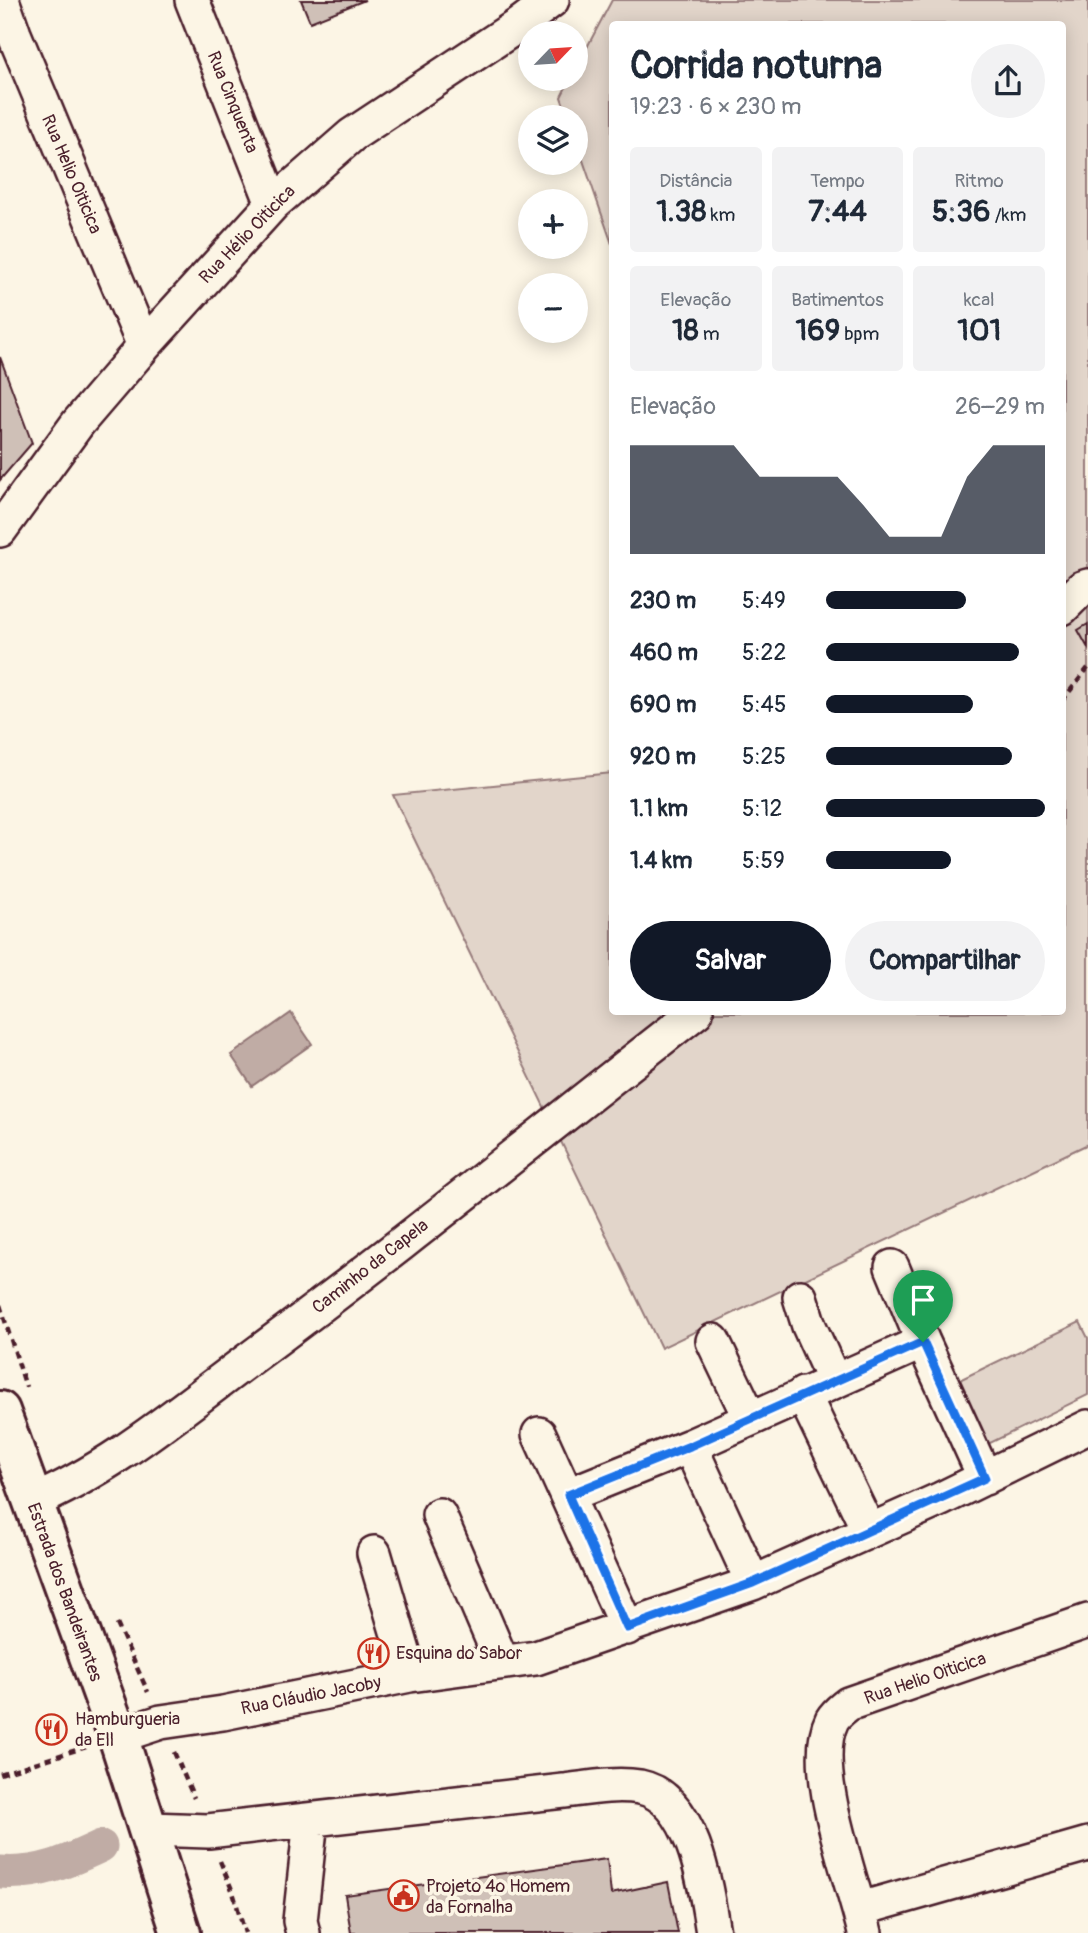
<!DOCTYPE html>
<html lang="pt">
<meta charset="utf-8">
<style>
:root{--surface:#fff;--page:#f2f2f3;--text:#1f2937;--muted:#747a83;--accent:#111827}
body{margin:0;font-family:Pangolin,sans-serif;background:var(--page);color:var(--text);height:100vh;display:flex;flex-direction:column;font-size:26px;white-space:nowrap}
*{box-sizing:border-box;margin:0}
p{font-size:23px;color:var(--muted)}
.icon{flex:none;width:38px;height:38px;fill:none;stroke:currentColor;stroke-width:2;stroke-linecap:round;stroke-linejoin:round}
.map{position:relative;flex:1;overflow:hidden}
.details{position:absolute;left:609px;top:21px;width:457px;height:994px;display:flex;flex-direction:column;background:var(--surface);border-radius:7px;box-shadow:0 4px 18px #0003}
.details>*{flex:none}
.needle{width:46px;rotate:65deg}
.fabs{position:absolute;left:518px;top:21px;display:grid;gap:14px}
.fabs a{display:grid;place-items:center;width:70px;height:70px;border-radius:50%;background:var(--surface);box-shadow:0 4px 18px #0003;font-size:35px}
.pin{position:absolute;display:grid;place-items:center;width:60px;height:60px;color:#fff;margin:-72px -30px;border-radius:50% 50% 50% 0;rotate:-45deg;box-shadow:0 0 7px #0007}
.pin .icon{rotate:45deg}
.round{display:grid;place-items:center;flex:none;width:74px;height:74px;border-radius:37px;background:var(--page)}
.head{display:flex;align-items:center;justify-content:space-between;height:119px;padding:0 21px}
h1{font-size:38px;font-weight:800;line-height:52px}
.metrics{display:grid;grid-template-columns:repeat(3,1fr);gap:10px;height:119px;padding:7px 21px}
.metrics div{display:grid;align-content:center;border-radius:7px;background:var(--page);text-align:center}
.metrics b{font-size:30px;font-weight:800}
.metrics small{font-size:19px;font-weight:400}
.metrics p{font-size:19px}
.chart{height:196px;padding:14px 21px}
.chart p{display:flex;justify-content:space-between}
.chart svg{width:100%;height:126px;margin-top:7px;fill:var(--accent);opacity:.7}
.cta{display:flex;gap:14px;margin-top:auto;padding:14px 21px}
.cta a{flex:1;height:80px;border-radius:42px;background:var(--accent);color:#fff;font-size:28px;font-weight:800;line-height:80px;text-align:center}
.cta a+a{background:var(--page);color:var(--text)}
ul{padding:0 21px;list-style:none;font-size:23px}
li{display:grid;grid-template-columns:112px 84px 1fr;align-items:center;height:52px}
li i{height:18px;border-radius:9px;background:var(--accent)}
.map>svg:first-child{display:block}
</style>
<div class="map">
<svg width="1088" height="1933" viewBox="0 0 1088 1933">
<rect width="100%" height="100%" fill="#fcf5e5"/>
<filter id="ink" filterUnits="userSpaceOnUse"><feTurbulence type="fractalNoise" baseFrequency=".0143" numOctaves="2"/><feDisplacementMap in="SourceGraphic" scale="14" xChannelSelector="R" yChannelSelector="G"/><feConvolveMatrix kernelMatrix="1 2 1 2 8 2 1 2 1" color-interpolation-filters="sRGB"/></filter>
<g filter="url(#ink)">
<!-- green -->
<path fill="#e2d5ca" stroke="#967a7a" stroke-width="2" d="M612,0H1088V1144L661,1348L393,795L612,773V1012H1062V24H612V244L576,140V117H568L561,97L570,79H576V68Z
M1080,1322L1088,1338V1395L982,1447L953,1383Z"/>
<!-- water -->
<path fill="#c0aca5" stroke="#917474" stroke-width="2" d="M291,1013L312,1044L252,1086L231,1055Z"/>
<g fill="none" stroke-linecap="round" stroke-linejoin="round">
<!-- canal -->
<path stroke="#c0aca5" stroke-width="33" d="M0,1872C39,1875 67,1862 101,1846"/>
</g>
<!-- building -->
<path fill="#cfc0b7" stroke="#4a1f2b" stroke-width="2" d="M301,0H365L310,22Z
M0,357L32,443L0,480Z
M0,357L32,443L0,480Z
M1088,624V648L1078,630Z
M607,1859L611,1894L668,1882L678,1933H351L345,1895Z"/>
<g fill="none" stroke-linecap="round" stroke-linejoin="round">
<defs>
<path id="minor" d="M2,0L14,34L144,346
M192,0L273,204
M0,530L78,423L144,346L273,204L352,135L520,24L552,0
M1062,608L1082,588L1088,586
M892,1267L923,1342L985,1478
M800,1297L809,1326L834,1381
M713,1341L750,1418
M803,1394L869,1531
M539,1434L627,1628
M690,1446L753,1583
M568,1495L690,1446L923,1342
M32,1502C111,1469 179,1411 248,1360C400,1248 547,1128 696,1012
M439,1515L502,1662
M374,1553L410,1675
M118,1736L161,1722L223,1713L410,1675L536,1658L753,1583L941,1499L1088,1427
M149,1829L208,1831L564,1791C588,1788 616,1783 640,1787C694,1798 706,1888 713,1933
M860,1909L1088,1844
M303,1933L300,1921L311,1820
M865,1933C853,1880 808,1768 832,1720C836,1713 842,1709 848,1704L1088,1621"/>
<path id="major" d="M0,1411L118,1736L181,1933"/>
</defs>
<!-- minor casing -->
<use href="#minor" stroke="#4a1f2b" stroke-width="38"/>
<!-- major casing -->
<use href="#major" stroke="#4a1f2b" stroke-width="44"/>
<!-- path -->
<path stroke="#4a1f2b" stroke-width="4.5" stroke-dasharray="7 5" stroke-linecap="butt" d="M1062,701L1088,668
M0,1305L26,1387
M117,1624L148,1692
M174,1752L194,1798
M0,1774L86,1747
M220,1861L233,1892L245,1933"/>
<!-- minor -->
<use href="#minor" stroke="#fcf5e5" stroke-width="33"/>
<!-- major -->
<use href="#major" stroke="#fcf5e5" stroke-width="38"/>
</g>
</g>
<g fill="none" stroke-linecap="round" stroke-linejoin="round" filter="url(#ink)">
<defs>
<path id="route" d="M923,1342L985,1478L753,1583L627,1628L568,1495L690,1446Z"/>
</defs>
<!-- route casing -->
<use href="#route" stroke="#fff" stroke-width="14"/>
<!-- route -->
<use href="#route" stroke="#1a73e8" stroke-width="9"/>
</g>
<!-- icons -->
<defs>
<symbol id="restaurant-ring" viewBox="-11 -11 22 22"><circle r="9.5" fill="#fcf5e5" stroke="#c8321e" stroke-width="1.5"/><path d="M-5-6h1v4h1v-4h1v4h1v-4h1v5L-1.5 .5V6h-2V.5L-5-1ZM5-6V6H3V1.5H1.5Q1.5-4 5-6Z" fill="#c8321e"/></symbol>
<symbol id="civic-ring" viewBox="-11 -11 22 22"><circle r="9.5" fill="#fcf5e5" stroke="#c8321e" stroke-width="1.5"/><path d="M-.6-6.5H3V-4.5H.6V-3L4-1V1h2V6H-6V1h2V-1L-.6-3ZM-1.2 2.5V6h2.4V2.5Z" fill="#c8321e"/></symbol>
</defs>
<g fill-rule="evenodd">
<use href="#restaurant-ring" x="356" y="1636" width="35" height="35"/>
<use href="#restaurant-ring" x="34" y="1712" width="35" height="35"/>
<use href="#civic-ring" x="386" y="1878" width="35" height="35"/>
</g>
<g text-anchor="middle" stroke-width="7" stroke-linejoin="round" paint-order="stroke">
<!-- street labels -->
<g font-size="18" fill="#4a1f2b" stroke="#fcf5e5">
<text transform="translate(233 102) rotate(68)" y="6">Rua Cinquenta</text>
<text transform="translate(72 174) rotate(67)" y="6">Rua Helio Oiticica</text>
<text transform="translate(247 234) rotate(-46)" y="6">Rua Hélio Oiticica</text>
<text transform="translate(370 1266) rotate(-38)" y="6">Caminho da Capela</text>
<text transform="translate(65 1592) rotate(70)" y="6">Estrada dos Bandeirantes</text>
<text transform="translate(925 1678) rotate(-19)" y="6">Rua Helio Oiticica</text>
<text transform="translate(311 1695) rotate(-11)" y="6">Rua Cláudio Jacoby</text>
</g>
<!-- poi labels -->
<g font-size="18" fill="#4a1f2b" stroke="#fcf5e5" text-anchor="start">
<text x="396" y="1659">Esquina do Sabor</text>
<text x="75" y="1725">Hamburgueria<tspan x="75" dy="21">da Ell</tspan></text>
<text x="426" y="1892">Projeto 4º Homem<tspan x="426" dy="21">da Fornalha</tspan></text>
</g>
</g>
</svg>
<div class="fabs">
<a><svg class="needle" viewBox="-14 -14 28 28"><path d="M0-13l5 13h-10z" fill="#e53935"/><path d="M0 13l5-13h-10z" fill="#747a83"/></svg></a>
<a><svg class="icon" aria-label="layers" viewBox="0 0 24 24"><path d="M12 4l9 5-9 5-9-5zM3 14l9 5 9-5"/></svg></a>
<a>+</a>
<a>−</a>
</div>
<div class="pin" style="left:923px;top:1342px;background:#1e9e55"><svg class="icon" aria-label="arrive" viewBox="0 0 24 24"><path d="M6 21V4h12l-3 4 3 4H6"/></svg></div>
<section class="details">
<div class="head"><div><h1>Corrida noturna</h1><p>19:23 · 6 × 230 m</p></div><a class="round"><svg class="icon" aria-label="share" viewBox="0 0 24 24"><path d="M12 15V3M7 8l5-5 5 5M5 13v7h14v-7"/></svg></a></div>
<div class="metrics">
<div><p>Distância</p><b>1.38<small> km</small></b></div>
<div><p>Tempo</p><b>7:44</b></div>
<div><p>Ritmo</p><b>5:36<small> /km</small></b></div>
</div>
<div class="metrics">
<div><p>Elevação</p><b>18<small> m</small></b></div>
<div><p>Batimentos</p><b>169<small> bpm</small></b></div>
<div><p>kcal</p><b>101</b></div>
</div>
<div class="chart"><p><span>Elevação</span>26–29 m</p>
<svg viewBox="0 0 160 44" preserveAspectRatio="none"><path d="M0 44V6L10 6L20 6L30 6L40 6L50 17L60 17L70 17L80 17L90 27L100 38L110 38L120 38L130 17L140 6L150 6L160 6V44z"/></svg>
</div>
<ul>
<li><b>230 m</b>5:49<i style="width:64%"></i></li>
<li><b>460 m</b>5:22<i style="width:88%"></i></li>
<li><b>690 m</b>5:45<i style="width:67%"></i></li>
<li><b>920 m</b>5:25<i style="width:85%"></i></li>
<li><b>1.1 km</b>5:12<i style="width:100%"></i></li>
<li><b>1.4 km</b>5:59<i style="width:57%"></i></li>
</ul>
<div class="cta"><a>Salvar</a><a>Compartilhar</a></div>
</section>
</div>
